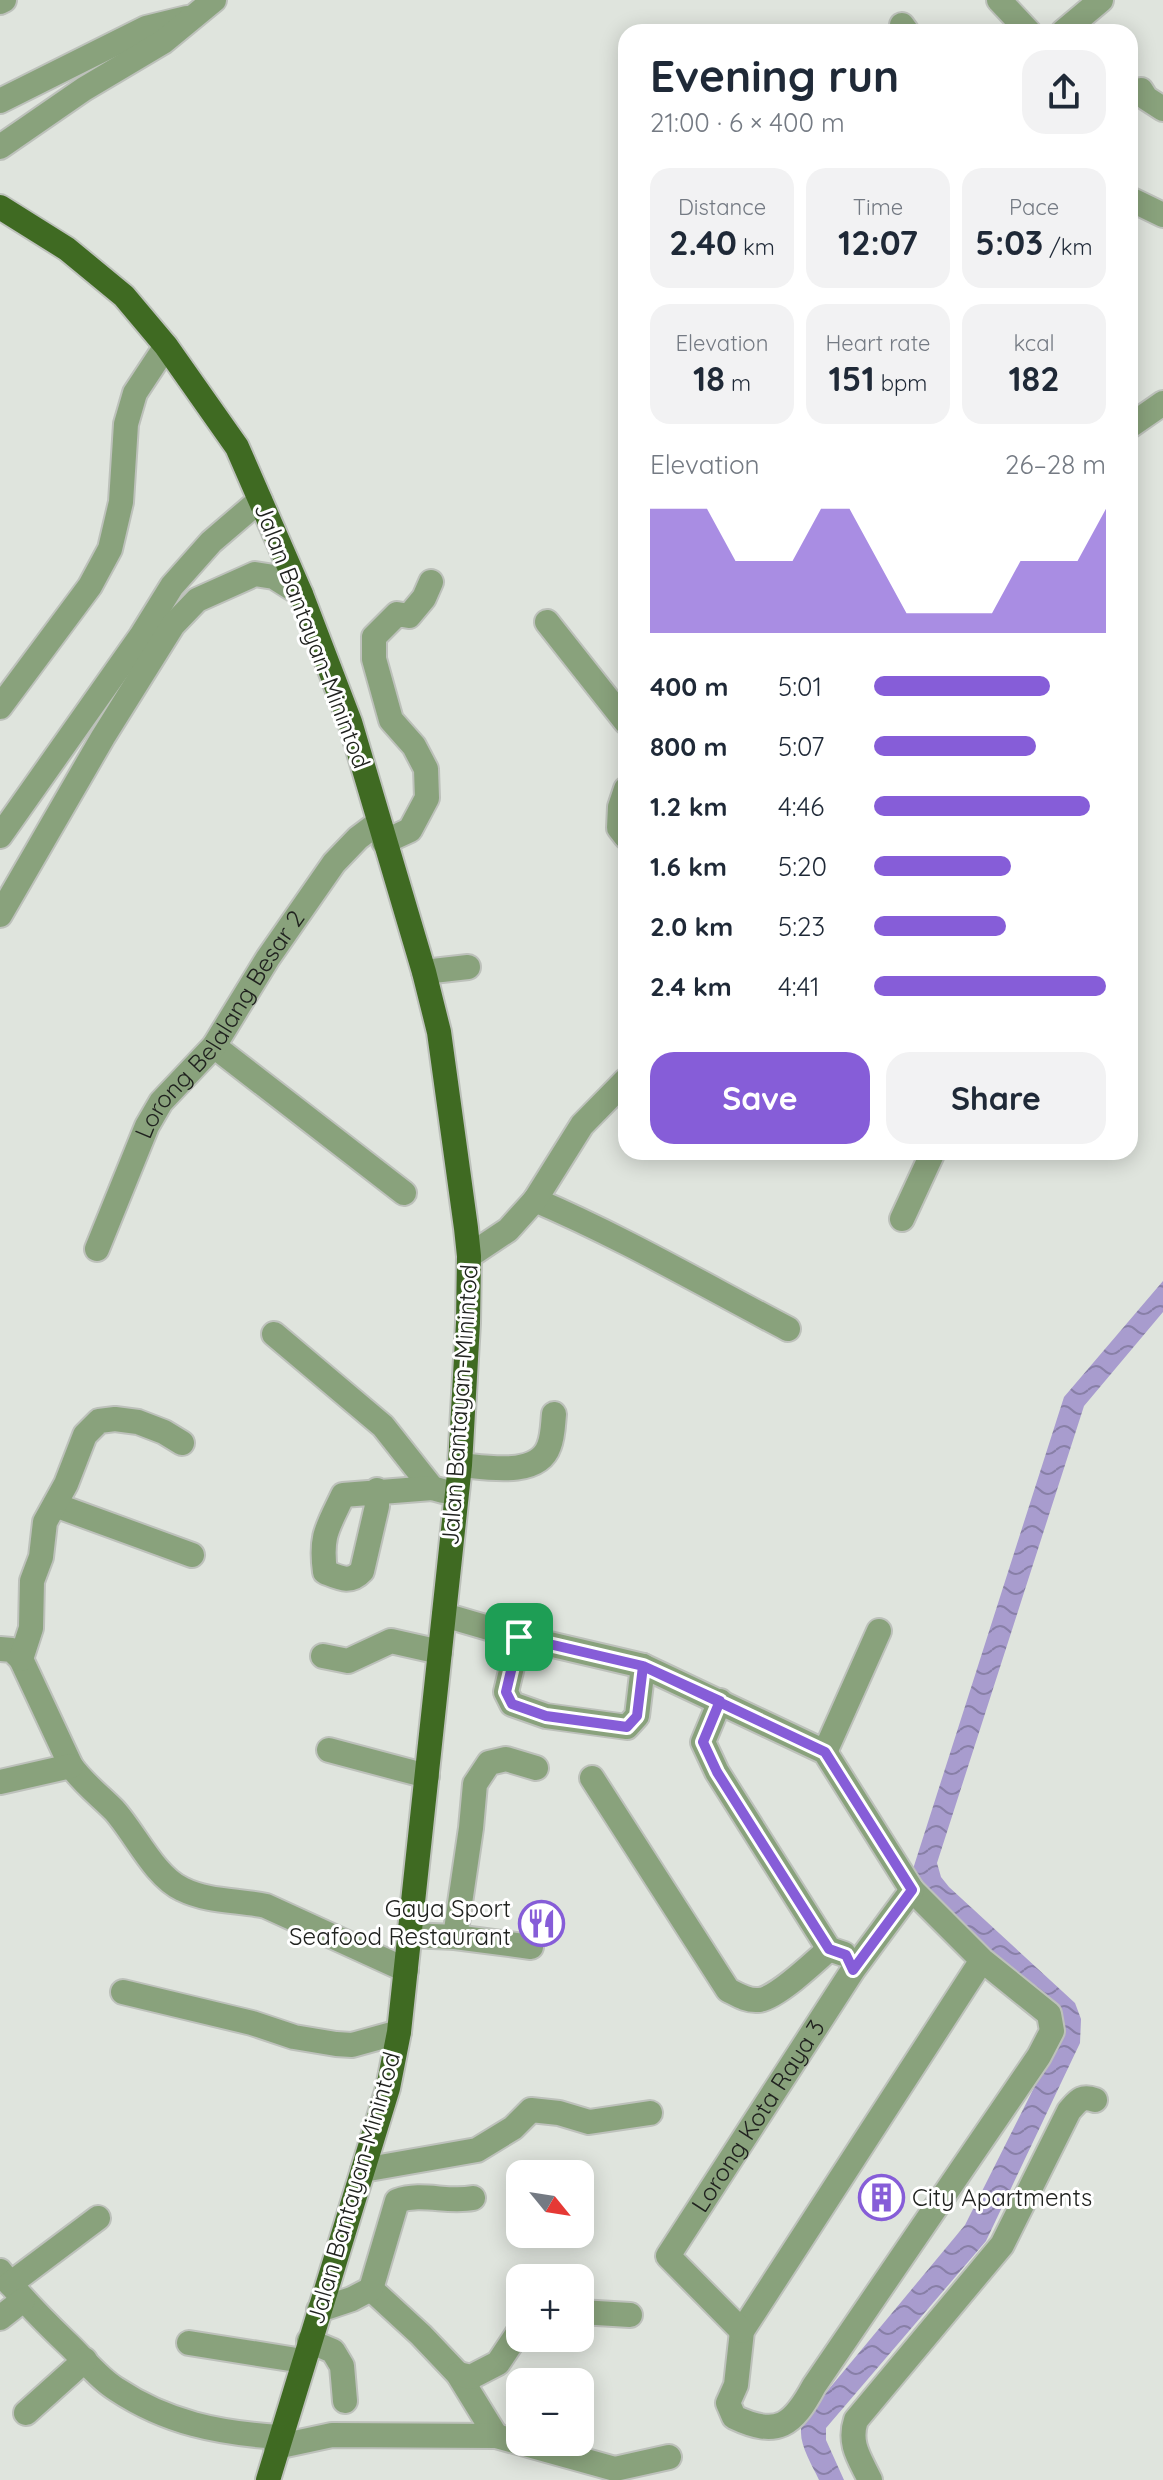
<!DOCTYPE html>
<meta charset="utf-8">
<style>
:root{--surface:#fff;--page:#f2f2f3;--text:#1f2937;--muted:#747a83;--accent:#865dd8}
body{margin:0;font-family:Quicksand,sans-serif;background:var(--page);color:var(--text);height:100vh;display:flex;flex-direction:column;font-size:30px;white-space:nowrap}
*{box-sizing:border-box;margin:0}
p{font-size:26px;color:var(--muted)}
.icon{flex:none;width:44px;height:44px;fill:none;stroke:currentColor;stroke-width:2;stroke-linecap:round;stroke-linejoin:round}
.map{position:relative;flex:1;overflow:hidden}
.drawer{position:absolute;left:618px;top:24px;width:520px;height:1136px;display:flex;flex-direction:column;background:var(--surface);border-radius:24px;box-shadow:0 4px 20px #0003}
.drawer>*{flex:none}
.needle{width:52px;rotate:120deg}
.fabs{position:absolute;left:506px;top:2160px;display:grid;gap:16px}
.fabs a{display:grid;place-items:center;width:88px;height:88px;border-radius:16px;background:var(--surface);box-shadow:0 4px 20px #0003;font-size:40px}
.pin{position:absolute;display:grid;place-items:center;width:68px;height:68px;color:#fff;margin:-34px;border-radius:16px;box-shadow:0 4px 12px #0006}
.round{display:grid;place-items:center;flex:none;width:84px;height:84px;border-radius:24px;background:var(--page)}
.headline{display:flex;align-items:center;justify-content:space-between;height:136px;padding:0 32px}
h1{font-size:44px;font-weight:800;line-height:60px}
.stats{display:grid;grid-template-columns:repeat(3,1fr);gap:12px;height:136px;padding:8px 32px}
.stats div{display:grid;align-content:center;border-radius:20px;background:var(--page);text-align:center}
.stats b{font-size:34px;font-weight:800}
.stats small{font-size:22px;font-weight:400}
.stats p{font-size:22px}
.chart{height:224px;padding:16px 32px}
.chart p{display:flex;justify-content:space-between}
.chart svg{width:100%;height:144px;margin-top:8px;fill:var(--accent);opacity:.7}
.button{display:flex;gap:16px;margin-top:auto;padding:16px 32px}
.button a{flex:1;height:92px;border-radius:24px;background:var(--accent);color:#fff;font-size:32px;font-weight:800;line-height:92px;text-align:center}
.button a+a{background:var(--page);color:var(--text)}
ul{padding:0 32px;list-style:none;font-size:26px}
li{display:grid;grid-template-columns:128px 96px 1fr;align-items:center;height:60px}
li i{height:20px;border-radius:10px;background:var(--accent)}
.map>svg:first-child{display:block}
</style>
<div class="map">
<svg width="1163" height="2480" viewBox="0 0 1163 2480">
<defs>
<pattern id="water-waves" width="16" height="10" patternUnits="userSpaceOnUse" patternTransform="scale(2)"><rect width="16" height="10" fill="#a89cce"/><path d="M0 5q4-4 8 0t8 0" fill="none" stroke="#887fa7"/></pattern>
</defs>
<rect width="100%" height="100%" fill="#dfe4dd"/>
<!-- water -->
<path fill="url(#water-waves)" d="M1163,1281V1312L1084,1406L937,1863L941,1877L949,1887L1075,2003L1081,2019L1080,2043L986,2241L826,2428V2440L844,2480H819C811,2462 794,2438 804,2419L965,2225L1062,2032L925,1896L914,1876L913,1869L1064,1397Z"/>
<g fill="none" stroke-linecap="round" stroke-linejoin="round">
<defs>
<g id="minor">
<path d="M999,0L1029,32"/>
<path d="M0,2L4,0"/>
<path d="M902,25L907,32"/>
<path d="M1063,32L1101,0"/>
<path d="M1141,90L1146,98L1163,109"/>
<path d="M0,101L146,28L187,18"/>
<path d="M0,147L84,89L163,42L214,0"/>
<path d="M1130,199L1163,215"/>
<path d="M1130,426L1163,403"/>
<path d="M547,622L626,722"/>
<path d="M0,707L90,586L110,549L121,502L126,424L135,393L166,346"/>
<path d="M626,789L620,807L619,828L626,837"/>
<path d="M0,836L141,636L172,586L211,542L260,500"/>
<path d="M384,842L410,830L427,798L426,769L414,746L391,720L374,659V637L397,614L409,616L424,598L431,582"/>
<path d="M0,915L103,737L173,625L197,600L255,574L274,577L301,594"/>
<path d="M424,972L468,967"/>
<path d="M214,1046L404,1193"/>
<path d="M535,1200C622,1237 704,1285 788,1329"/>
<path d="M902,1219L933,1152"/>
<path id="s1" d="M97,1249L147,1126L161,1102L214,1046L268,958L334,863L358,838L378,823"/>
<path d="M469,1256L508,1230L535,1200L582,1125L626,1080"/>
<path d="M274,1334L383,1426L432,1488L443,1491"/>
<path d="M460,1465C485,1467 538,1478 549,1446C553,1436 553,1424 554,1414"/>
<path d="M377,1490V1506L362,1571C350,1584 340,1578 325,1572C320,1535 328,1527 343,1495L432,1488"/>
<path d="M55,1505L192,1555"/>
<path d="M444,1615L519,1637L643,1666L825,1752L912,1890L982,1960L1049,2014L1052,2031L1039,2056L814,2386C793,2425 778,2438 734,2417L728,2403L736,2385L742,2331L982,1960"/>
<path d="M519,1637L506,1692L512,1704L546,1716L627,1727L637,1716L643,1666"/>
<path d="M0,1649L12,1650L21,1659L71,1766C83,1783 99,1795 114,1810C135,1833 154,1876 182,1889C208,1902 238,1900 266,1906L406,1970"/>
<path d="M323,1656L348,1661L391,1641L440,1652"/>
<path d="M21,1659L31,1628L32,1581L41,1557L45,1522L66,1484L85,1435L99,1421L115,1419L138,1422L164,1432L182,1443"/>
<path d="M720,1701L703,1742L717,1772L829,1949L844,1954"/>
<path d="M329,1750L427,1776"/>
<path d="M825,1752L879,1631"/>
<path d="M592,1778L728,1990C738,1995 747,2001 758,2000C774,2000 816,1961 829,1949"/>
<path d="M0,1782L71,1766"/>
<path d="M410,1935L455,1937L531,1947"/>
<path d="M455,1937L471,1828L475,1784L489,1763L506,1759L536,1768"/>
<path d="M123,1992L252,2023L294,2037L336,2044L352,2045L399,2032"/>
<path d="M363,2170L477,2150L513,2128L531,2110L559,2113L589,2122L650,2113"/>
<path d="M0,2271C20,2297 43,2320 67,2343C83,2358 98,2378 116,2389C167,2423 219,2433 279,2437"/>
<path d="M10,2284L98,2218"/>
<path d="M371,2289L421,2335L458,2374L496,2436"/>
<path d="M319,2310L352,2299L371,2289L397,2201C422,2192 447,2203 473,2198"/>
<path d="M580,2312L630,2315"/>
<path d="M0,2318L23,2300"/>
<path id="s2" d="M742,2331L668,2256L853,1970L912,1890"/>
<path d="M309,2341L333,2351L342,2366L345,2401"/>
<path d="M189,2343L303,2361"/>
<path d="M458,2374L471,2377L498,2363L520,2330"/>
<path d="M26,2413L85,2360"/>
<path d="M276,2447L332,2435L496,2436L615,2469L669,2457"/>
<path d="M870,2480C860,2459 848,2444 856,2420L1002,2245L1069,2111C1078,2101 1081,2095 1095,2100"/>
</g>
<path id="major" d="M0,207L67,249L124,296L166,346L237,447L301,594L350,722L424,972L439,1032L466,1228L469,1256L468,1323L460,1465L399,2032L388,2088L268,2480"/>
</defs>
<!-- minor casing -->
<use href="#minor" stroke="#bdc1bb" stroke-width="28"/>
<!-- major casing -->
<use href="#major" stroke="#bdc1bb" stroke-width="28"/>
<!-- minor -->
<use href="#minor" stroke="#89a27c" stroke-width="24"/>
<!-- major -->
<use href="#major" stroke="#3f6a22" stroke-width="24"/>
</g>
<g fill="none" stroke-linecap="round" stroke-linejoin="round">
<defs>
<path id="route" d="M519,1637L643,1666L825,1752L912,1890L853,1970L846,1955L829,1949L717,1772L703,1742L720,1701L643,1666L637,1716L627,1727L546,1716L512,1704L506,1692L519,1637"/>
</defs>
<!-- route casing -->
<use href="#route" stroke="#fff" stroke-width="16"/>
<!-- route -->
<use href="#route" stroke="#865dd8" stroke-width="10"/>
</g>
<!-- icons -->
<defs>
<symbol id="restaurant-ring" viewBox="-11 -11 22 22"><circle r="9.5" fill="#fff" stroke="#865dd8" stroke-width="1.5"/><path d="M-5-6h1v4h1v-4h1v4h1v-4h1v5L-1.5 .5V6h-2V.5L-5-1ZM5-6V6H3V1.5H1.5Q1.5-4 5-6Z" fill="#865dd8"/></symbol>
<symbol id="building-ring" viewBox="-11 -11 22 22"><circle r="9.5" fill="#fff" stroke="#865dd8" stroke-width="1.5"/><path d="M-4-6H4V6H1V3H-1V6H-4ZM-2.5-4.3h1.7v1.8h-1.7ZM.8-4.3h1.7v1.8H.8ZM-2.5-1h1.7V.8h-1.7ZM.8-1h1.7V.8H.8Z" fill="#865dd8"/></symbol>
</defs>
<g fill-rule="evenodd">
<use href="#restaurant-ring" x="516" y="1898" width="51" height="51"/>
<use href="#building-ring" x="856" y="2172" width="51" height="51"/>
</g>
<g text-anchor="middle" stroke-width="6" stroke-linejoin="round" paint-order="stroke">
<!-- street labels -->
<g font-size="24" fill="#20221f" stroke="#fff">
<text transform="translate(312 636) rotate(69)" y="8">Jalan Bantayan-Minintod</text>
<text dy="8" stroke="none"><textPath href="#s1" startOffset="258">Lorong Belalang Besar 2</textPath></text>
<text transform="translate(460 1405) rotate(-86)" y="8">Jalan Bantayan-Minintod</text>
<text dy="8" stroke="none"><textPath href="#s2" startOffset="272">Lorong Kota Raya 3</textPath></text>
<text transform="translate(354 2188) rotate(-74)" y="8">Jalan Bantayan-Minintod</text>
</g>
<!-- poi labels -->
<g font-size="24" fill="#20221f" stroke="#fff" text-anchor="end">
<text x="511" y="1917">Gaya Sport<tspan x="511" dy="28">Seafood Restaurant</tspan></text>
<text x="912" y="2206" text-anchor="start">City Apartments</text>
</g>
</g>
</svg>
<div class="fabs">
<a><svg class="needle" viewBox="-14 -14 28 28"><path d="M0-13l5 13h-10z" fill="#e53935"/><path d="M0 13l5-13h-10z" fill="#747a83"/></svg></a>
<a>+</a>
<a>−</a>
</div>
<div class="pin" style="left:519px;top:1637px;background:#1e9e55"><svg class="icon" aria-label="arrive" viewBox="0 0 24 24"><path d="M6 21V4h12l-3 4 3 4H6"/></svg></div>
<section class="drawer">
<div class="headline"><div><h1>Evening run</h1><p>21:00 · 6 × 400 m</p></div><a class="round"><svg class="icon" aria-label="share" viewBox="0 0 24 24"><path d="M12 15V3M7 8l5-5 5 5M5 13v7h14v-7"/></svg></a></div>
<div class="stats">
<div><p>Distance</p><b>2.40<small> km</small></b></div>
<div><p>Time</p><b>12:07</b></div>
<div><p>Pace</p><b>5:03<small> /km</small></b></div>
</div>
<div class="stats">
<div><p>Elevation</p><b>18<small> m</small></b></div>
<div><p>Heart rate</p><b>151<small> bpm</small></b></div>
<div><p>kcal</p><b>182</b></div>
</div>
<div class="chart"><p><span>Elevation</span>26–28 m</p>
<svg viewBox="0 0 160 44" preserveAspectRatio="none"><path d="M0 44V6L10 6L20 6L30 22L40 22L50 22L60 6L70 6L80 22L90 38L100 38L110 38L120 38L130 22L140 22L150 22L160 6V44z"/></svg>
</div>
<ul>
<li><b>400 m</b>5:01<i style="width:76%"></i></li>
<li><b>800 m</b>5:07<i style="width:70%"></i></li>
<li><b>1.2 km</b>4:46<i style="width:93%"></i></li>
<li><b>1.6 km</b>5:20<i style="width:59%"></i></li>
<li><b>2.0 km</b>5:23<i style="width:57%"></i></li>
<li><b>2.4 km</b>4:41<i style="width:100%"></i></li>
</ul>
<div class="button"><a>Save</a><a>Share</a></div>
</section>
</div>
